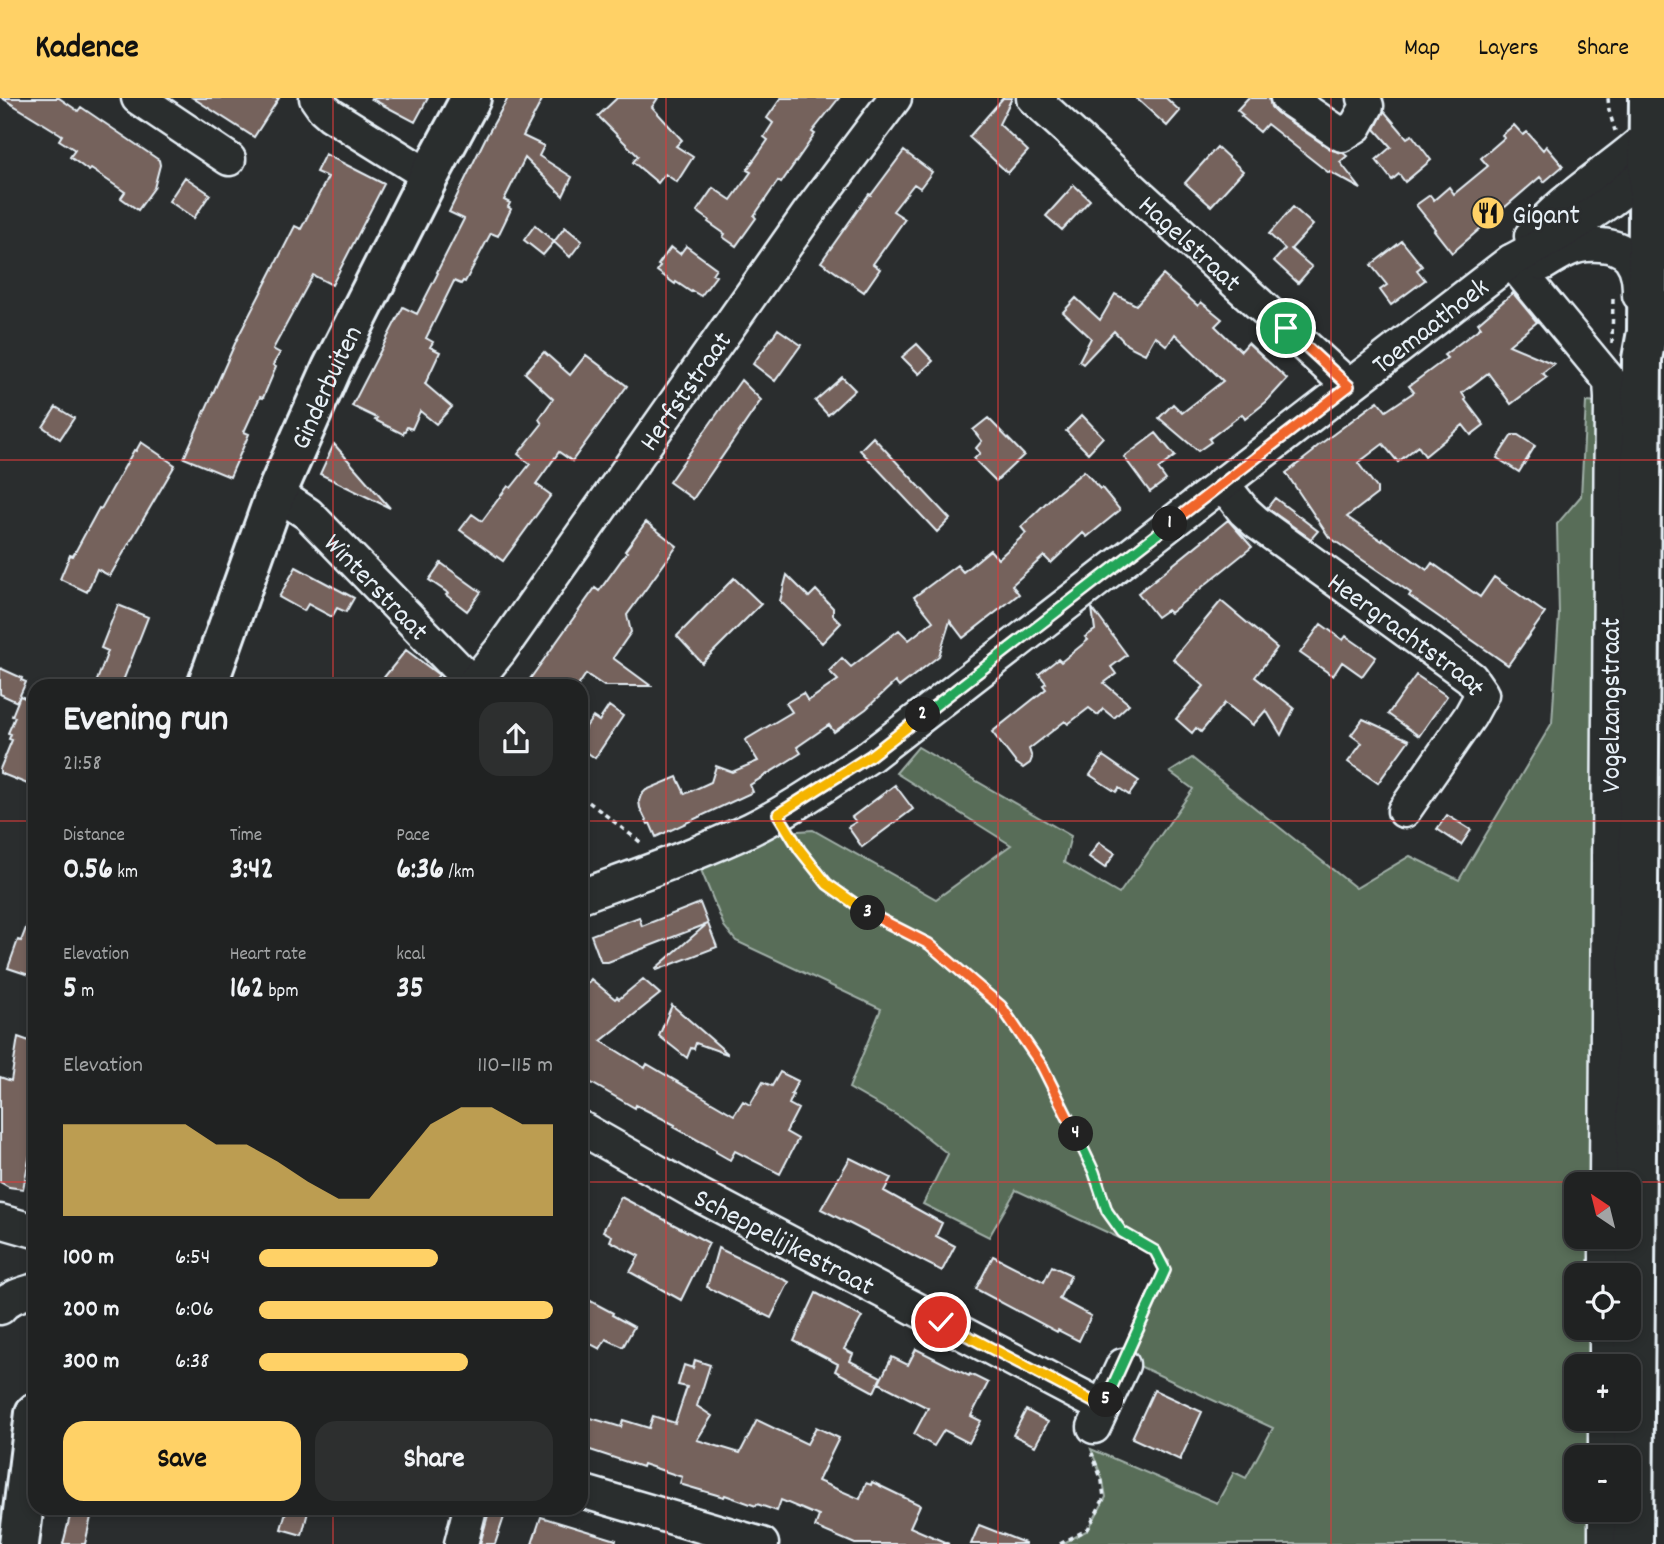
<!DOCTYPE html>
<meta charset="utf-8">
<style>
:root{--surface:#202222;--page:#2d2f2f;--text:#f1f3f6;--muted:#a2a4a5;--line:#3d3f40;--accent:#ffd166}
body{margin:0;font-family:Dekko,sans-serif;background:var(--page);color:var(--text);height:100vh;display:flex;flex-direction:column;font-size:26px;white-space:nowrap}
*{box-sizing:border-box;margin:0}
p{font-size:23px;color:var(--muted)}
.icon{flex:none;width:38px;height:38px;fill:none;stroke:currentColor;stroke-width:2;stroke-linecap:round;stroke-linejoin:round}
.map{position:relative;flex:1;overflow:hidden}
.drawer{position:absolute;left:28px;top:581px;width:560px;height:836px;display:flex;flex-direction:column;background:var(--surface);border-radius:21px;box-shadow:0 4px 10px #0003,0 0 0 2px var(--line)}
.drawer>*{flex:none}
.needle{width:46px;rotate:325deg}
.tools{position:absolute;left:1564px;top:1074px;display:grid;gap:14px}
.tools a{display:grid;place-items:center;width:77px;height:77px;border-radius:14px;background:var(--surface);box-shadow:0 4px 10px #0003,0 0 0 2px var(--line);font-size:35px}
.pin{position:absolute;display:grid;place-items:center;width:60px;height:60px;color:#fff;margin:-30px;border:4px solid #fff;border-radius:50%;box-shadow:0 2px 7px #0007}
.km{position:absolute;width:35px;height:35px;margin:-18px;border-radius:50%;background:#222;color:#fff;font-size:19px;line-height:35px;text-align:center}
.round{display:grid;place-items:center;flex:none;width:74px;height:74px;border-radius:21px;background:var(--page)}
.overview{display:flex;align-items:center;justify-content:space-between;height:119px;padding:0 35px}
h1{font-size:38px;font-weight:800;line-height:52px}
.metrics{display:grid;grid-template-columns:repeat(3,1fr);gap:10px;height:119px;padding:7px 35px}
.metrics div{display:grid;align-content:center}
.metrics b{font-size:30px;font-weight:800}
.metrics small{font-size:19px;font-weight:400}
.metrics p{font-size:19px}
.chart{height:196px;padding:14px 35px}
.chart p{display:flex;justify-content:space-between}
.chart svg{width:100%;height:126px;margin-top:7px;fill:var(--accent);opacity:.7}
.cta{display:flex;gap:14px;margin-top:auto;padding:14px 35px}
.cta a{flex:1;height:80px;border-radius:21px;background:var(--accent);color:#111;font-size:28px;font-weight:800;line-height:80px;text-align:center}
.cta a+a{background:var(--page);color:var(--text)}
ul{padding:0 35px;list-style:none;font-size:23px}
li{display:grid;grid-template-columns:112px 84px 1fr;align-items:center;height:52px}
li i{height:18px;border-radius:9px;background:var(--accent)}
header{display:flex;align-items:center;gap:42px;box-sizing:border-box;height:98px;padding:0 35px;background:var(--accent);color:#111}
header strong{font-size:33px}
nav{display:flex;gap:38px;margin-inline-start:auto;font-size:24px}
.map>svg:first-child{display:block}
</style>
<header>
<strong>Kadence</strong>
<nav><a>Map</a><a>Layers</a><a>Share</a></nav>
</header>
<div class="map">
<svg width="1664" height="1446" viewBox="0 0 1664 1446">
<rect width="100%" height="100%" fill="#2a2d2e"/>
<filter id="ink" filterUnits="userSpaceOnUse"><feTurbulence type="fractalNoise" baseFrequency=".0143" numOctaves="2"/><feDisplacementMap in="SourceGraphic" scale="14" xChannelSelector="R" yChannelSelector="G"/><feConvolveMatrix kernelMatrix="1 2 1 2 8 2 1 2 1" color-interpolation-filters="sRGB"/></filter>
<g filter="url(#ink)">
<!-- green -->
<path fill="#596d58" stroke="#a0afa8" stroke-width="2" d="M1586,304L1600,305L1593,1087H1577V1139H1594V1178H1577V1230H1595V1269H1577V1321H1595L1594,1360H1577V1412H1594L1595,1446H1062L1088,1432L1106,1399L1103,1383L1091,1351L1217,1405L1234,1374L1246,1380L1273,1330L1120,1259L1169,1163L1016,1092L989,1139L923,1106L948,1056L905,1022L849,990L881,911L736,843L724,828L699,767L784,734L813,732L936,801L1011,747L896,675L918,649L1071,738L1064,764L1119,796L1193,691L1170,674L1192,660L1356,790L1410,758L1459,782L1552,625L1559,517L1557,426L1581,398Z"/>
<!-- building -->
<path fill="#74625c" stroke="#e8f1f8" stroke-width="2" d="M2,0H59L78,13L81,9L159,62L160,67L154,90L138,112L121,100L125,94L91,71L89,73L70,59L75,52L59,42L62,37Z
M193,0H279L254,39Z
M370,0H428L415,24Z
M508,0H543L523,38L544,48L539,58L572,79L563,98L525,60L504,102L510,105L508,109L511,111L498,138L491,135L465,184L463,183L461,186L454,183L426,240L433,244L430,249L440,254L425,286L452,309L436,326L420,313L412,331L407,329L403,336L375,322L377,320L352,308L403,209L417,216L438,175L437,174L464,121L449,114L485,41Z
M617,0H658L652,9L682,42L676,48L693,59L677,84L665,76L658,85L633,64L638,58L598,18Z
M781,0H839L812,34L815,36L781,85L778,83L754,118L756,120L736,148L723,139L725,136L708,124L709,122L697,113L713,90L731,102L751,74L747,72L768,42L764,39L773,25L767,20Z
M1003,0H1012L999,26L1028,53L1008,75L969,39Z
M1136,0H1166L1180,13L1167,28Z
M1248,0H1269L1271,9L1277,15L1332,52L1343,55L1347,58L1340,64L1361,91L1330,74L1329,75L1267,26L1260,34L1241,18L1243,17L1237,12Z
M1384,13L1407,40L1412,37L1431,62L1405,84L1399,76L1392,82L1376,62L1391,49L1375,31Z
M1514,27L1523,37L1527,34L1543,52L1546,48L1563,68L1544,84L1540,79L1452,155L1434,132L1435,131L1416,107L1430,97L1434,102L1449,89L1454,96L1488,68L1481,60L1504,40L1502,37Z
M1217,49L1243,73L1211,108L1185,85Z
M904,53L932,74L920,90L914,86L893,113L905,121L873,166L880,171L864,194L821,164L869,96L871,97Z
M325,56L384,86L332,187L313,177L273,251L280,255L273,267L276,269L263,300L260,299L244,334L249,336L230,379L184,360L237,241L295,128L301,131L328,79L316,74Z
M185,79L210,96L194,120L169,103Z
M1074,87L1090,102L1062,132L1046,118Z
M1293,109L1313,127L1291,151L1312,169L1298,185L1274,163L1285,151L1269,136Z
M535,127L554,144L543,157L524,142Z
M565,129L582,143L570,159L554,144Z
M1402,143L1422,168L1417,172L1425,182L1391,207L1380,192L1387,187L1371,167Z
M686,148L716,170L712,176L716,178L701,198L692,193L691,194L676,184L675,186L657,173L660,168L658,167L671,149L680,156Z
M1163,177L1198,208L1201,204L1222,221L1215,228L1241,253L1248,245L1287,281L1266,304L1245,321L1242,316L1209,341L1211,344L1198,353L1159,320L1173,306L1182,315L1223,283L1175,236L1167,248L1155,238L1145,256L1127,247L1114,233L1083,266L1079,263L1091,240L1063,214L1076,200L1100,222L1115,196L1136,207Z
M1513,195L1537,224L1509,247L1554,266L1542,275L1547,279L1511,306L1488,275L1462,295L1466,301L1465,302L1484,327L1471,337L1463,327L1425,358L1418,348L1398,364L1383,346L1358,365L1377,390V396L1347,419L1382,443L1383,441L1427,472L1432,465L1480,499L1494,479L1545,515L1508,567L1409,498L1411,495L1329,439L1286,375L1313,354L1312,353L1319,347L1378,303L1386,313L1414,294L1409,288L1447,260L1444,257L1481,229L1478,225Z
M778,231L801,247L775,283L753,266Z
M917,246L933,263L919,276L902,259Z
M544,254L570,277L586,257L627,288L572,363L559,354L536,386L551,397L503,463L460,432L472,416L482,423L508,388L511,390L530,366L518,356L542,326L539,321L553,301L525,275Z
M842,279L855,292L828,317L815,303Z
M741,282L761,302L693,401L669,384Z
M56,309L74,320L60,341L43,329Z
M1082,317L1103,339L1088,355L1066,333Z
M988,320L1024,357L996,383L974,361L980,355L976,350L982,343L973,332Z
M1156,335L1175,358L1158,371L1166,382L1150,394L1124,359Z
M1512,337H1518L1535,348L1519,374L1497,360Z
M873,339L950,421L937,434L860,352Z
M141,344L175,367L110,478L97,471L87,494L60,481L70,457L73,458L99,410L101,411L134,352L136,353Z
M334,346L390,410L320,376Z
M1084,373L1100,391L1102,390L1120,412L1087,439L1083,435L1051,465L1044,458L1012,487L1019,496L963,540L950,523L939,558L899,589L895,584L866,611L834,634L829,627L797,649L801,655L750,687L753,694L656,739L650,725L648,726L640,710L639,703L641,697L646,692L677,679L685,696L711,684L716,668L732,674L758,663L745,642L792,614L786,605L803,595L808,603L838,582L829,573L842,560L851,569L899,532L909,542L933,523L914,499L957,467L963,474L990,452L998,461L1026,435L1021,429L1051,400Z
M1275,400L1318,433L1311,441L1267,410Z
M1228,422L1252,449L1170,515L1167,512L1157,519L1138,495Z
M646,424L677,448L627,517L631,534L613,560L651,588H604L586,576L578,588H539L530,581L595,490L599,493L627,454L625,453Z
M441,465L481,494L467,513L446,497L448,495L429,482Z
M296,469L354,500L346,514L337,510L332,519L308,506L304,513L279,499Z
M787,477L809,499L816,492L833,510V517L841,525L822,545L780,503Z
M734,480L761,506L702,565L677,538Z
M1221,503L1277,550L1255,579L1294,610L1281,637L1266,612L1253,627L1225,605L1201,634L1196,630L1192,635L1176,621L1204,588L1173,561Z
M118,507L148,519L121,588H95L108,553L101,550Z
M1092,510L1127,557L1111,569L1116,576L1104,585L1129,606L1114,620L1103,611L1098,617L1089,610L1068,626L1065,623L1029,651L1032,660L1030,665L1023,670L1016,665L992,634L1046,591L1043,587L1046,585L1039,576L1058,561L1061,564L1088,542L1085,539L1095,532Z
M1321,526L1343,542L1346,538L1376,559L1362,578L1342,564L1333,578L1300,555Z
M406,552L439,577L430,588H377Z
M0,570L22,580L21,582L26,584L17,604L0,596Z
M1416,577L1447,598L1419,638L1388,616Z
M20,598L35,604V689L0,675V671L12,642L9,641L11,636L8,635L15,619L12,618Z
M609,608L623,618L595,660L581,650V636L593,619L599,623Z
M1363,621L1409,642L1378,685L1348,664L1362,645L1351,637Z
M1103,658L1139,683L1129,697L1119,690L1116,694L1090,677Z
M895,687L913,711L862,749L848,729L856,724L852,719Z
M1447,717L1471,732L1461,747L1437,731Z
M1099,744L1115,755L1105,770L1089,759Z
M700,805L717,849L657,872L656,870L707,826L608,864H601L591,837L639,819L642,828Z
M33,812H35V879L8,870L18,842L21,843Z
M591,881L615,901L617,899L619,901L643,881L660,896L601,943L645,970L647,966L734,1017L743,1003L750,1007L763,984L772,988L780,974L798,983L791,996L793,997L789,1006L798,1011L786,1034L798,1041L780,1076L735,1053L730,1062L716,1054V1052L674,1029L675,1027L636,1007L635,1010L581,979V893Z
M672,907L727,955V956L696,945L694,951L691,950L687,960L659,938Z
M18,939L35,945V1032L23,1091L9,1089L0,1084V979L11,983Z
M850,1060L891,1080L884,1093L942,1125L936,1138L955,1148L942,1173L821,1111Z
M621,1099L709,1145L681,1202L630,1174L639,1158L610,1143L612,1138L603,1133Z
M718,1150L789,1184L771,1220L707,1189Z
M993,1158L1044,1184L1052,1168L1071,1177L1059,1201L1091,1218L1079,1243L1058,1232L1057,1234L976,1191Z
M816,1195L862,1219L844,1251L853,1256L850,1263L881,1279L874,1294L835,1273L838,1266L794,1243Z
M581,1198L613,1215L612,1217L634,1229L623,1249L606,1241L600,1251L581,1241Z
M916,1251L969,1278L970,1276L988,1285L971,1318L981,1323L969,1345L944,1332L934,1348L920,1340L914,1336L928,1310L879,1285L892,1259L908,1267Z
M695,1262L710,1267L697,1308L712,1318L697,1342L740,1355L757,1322L807,1346L816,1329L839,1340L818,1383L860,1401L866,1385L871,1387L872,1384L920,1407L910,1429L949,1446H855L815,1429L819,1418L781,1402L777,1413L757,1406L756,1408L725,1397L724,1399L683,1387L680,1385L682,1379L643,1366L642,1369L581,1349V1317L621,1329L623,1322L649,1330L653,1318L675,1325L687,1289L678,1287L684,1267L693,1270Z
M1154,1292L1202,1314L1180,1362L1132,1340Z
M1026,1312L1048,1324L1035,1348L1013,1337Z
M72,1410H93L85,1446H63Z
M287,1410H309L302,1437L281,1431Z
M490,1410H507L495,1446H480Z
M541,1419L616,1442L615,1446H532Z
M979,1427L1025,1445V1446H971Z"/>
<g fill="none" stroke-linecap="round" stroke-linejoin="round">
<defs>
<g id="minor">
<path d="M138,0L229,61"/>
<path d="M316,0L323,10L331,17L429,78"/>
<path id="s1" d="M1033,0L1349,288"/>
<path d="M1287,0L1342,37L1356,28L1367,8L1364,0"/>
<path d="M1531,138C1567,94 1621,67 1661,26"/>
<path d="M1511,163L1610,283L1611,300L1606,1087"/>
<path d="M1543,166C1551,161 1559,156 1568,152C1584,144 1618,144 1630,160C1638,171 1639,183 1639,197"/>
<path id="s2" d="M1222,385L1244,413L1256,424L1471,580L1482,596L1470,618L1404,713"/>
<path id="s3" d="M274,400L293,406L308,416L475,588"/>
<path id="s4" d="M473,586L500,553L810,113L895,0"/>
<path id="s5" d="M581,798C638,777 696,757 751,731C792,711 831,683 870,658L1511,163C1564,135 1620,103 1661,57"/>
<path id="s6" d="M581,1030L697,1096L1103,1309"/>
<path d="M0,1123L35,1133"/>
<path d="M1606,1178V1139"/>
<path d="M0,1210C8,1199 22,1196 35,1192"/>
<path d="M1606,1269V1230"/>
<path d="M1094,1329L1123,1267"/>
<path d="M1605,1360V1321"/>
<path d="M581,1393L762,1446"/>
<path d="M461,1446L470,1410"/>
<path d="M1605,1446V1412"/>
</g>
<g id="major">
<path id="s7" d="M207,588L274,400L332,270L429,78L471,0"/>
<path d="M19,1446L35,1315"/>
</g>
<path id="highway" d="M1633,1446L1642,261L1647,234L1649,0"/>
</defs>
<!-- minor casing -->
<use href="#minor" stroke="#e8f1f8" stroke-width="37"/>
<!-- major casing -->
<use href="#major" stroke="#e8f1f8" stroke-width="44"/>
<!-- highway casing -->
<use href="#highway" stroke="#e8f1f8" stroke-width="44"/>
<!-- path -->
<path stroke="#e8f1f8" stroke-width="3.5" stroke-dasharray="5 5" stroke-linecap="butt" d="M1608,0L1609,12L1615,33
M1612,246L1613,201
M581,698L644,747
M792,738L800,752L827,786L874,818L929,846L1001,907L1042,968L1069,1021L1094,1074L1107,1113L1122,1134L1155,1153L1165,1173L1132,1246
M1060,1446L1088,1431L1104,1400L1102,1383L1092,1355"/>
<!-- minor -->
<use href="#minor" stroke="#2a2d2e" stroke-width="32"/>
<!-- major -->
<use href="#major" stroke="#2a2d2e" stroke-width="38"/>
<!-- highway -->
<use href="#highway" stroke="#2a2d2e" stroke-width="38"/>
</g>
</g>
<g fill="none" stroke-linecap="round" stroke-linejoin="round" filter="url(#ink)">
<defs>
<path id="split-1" d="M1170,426L1349,288L1286,230"/>
<path id="split-2" d="M923,617L1170,426"/>
<path id="split-3" d="M868,815L827,786L800,752L778,716L870,658L923,617"/>
<path id="split-4" d="M868,815L929,846L1001,908L1042,968L1076,1036"/>
<path id="split-5" d="M1076,1036L1094,1074L1107,1113L1122,1134L1155,1153L1165,1172L1106,1302"/>
<path id="split-6" d="M941,1224L1103,1309L1106,1302"/>
</defs>
<!-- split-1 casing -->
<use href="#split-1" stroke="#fff" stroke-width="14"/>
<!-- split-2 casing -->
<use href="#split-2" stroke="#fff" stroke-width="14"/>
<!-- split-3 casing -->
<use href="#split-3" stroke="#fff" stroke-width="14"/>
<!-- split-4 casing -->
<use href="#split-4" stroke="#fff" stroke-width="14"/>
<!-- split-5 casing -->
<use href="#split-5" stroke="#fff" stroke-width="14"/>
<!-- split-6 casing -->
<use href="#split-6" stroke="#fff" stroke-width="14"/>
<!-- split-1 -->
<use href="#split-1" stroke="#f0652b" stroke-width="9"/>
<!-- split-2 -->
<use href="#split-2" stroke="#22a559" stroke-width="9"/>
<!-- split-3 -->
<use href="#split-3" stroke="#f5b400" stroke-width="9"/>
<!-- split-4 -->
<use href="#split-4" stroke="#f0652b" stroke-width="9"/>
<!-- split-5 -->
<use href="#split-5" stroke="#22a559" stroke-width="9"/>
<!-- split-6 -->
<use href="#split-6" stroke="#f5b400" stroke-width="9"/>
</g>
<!-- grid -->
<path fill="none" stroke="#d83c3d" stroke-width="2" stroke-opacity="0.55" d="M333,0V588M666,0V1446M998,0V1446M1331,0V1446M0,362H1664M0,723H35M581,723H1664M0,1084H35M581,1084H1664M333,1410V1446"/>
<!-- icons -->
<defs>
<symbol id="restaurant-disc" viewBox="-11 -11 22 22"><circle r="9.5" fill="#ffd166" stroke="#2a2d2e"/><path d="M-5-6h1v4h1v-4h1v4h1v-4h1v5L-1.5 .5V6h-2V.5L-5-1ZM5-6V6H3V1.5H1.5Q1.5-4 5-6Z" fill="#111"/></symbol>
</defs>
<g fill-rule="evenodd">
<use href="#restaurant-disc" x="1469" y="96" width="38" height="38"/>
</g>
<g text-anchor="middle" stroke-width="6" stroke-linejoin="round" paint-order="stroke">
<!-- poi labels -->
<g font-size="28" fill="#e8f1f8" stroke="#2a2d2e" text-anchor="start">
<text x="1512" y="125">Gigant</text>
</g>
<!-- street labels -->
<g font-size="28" fill="#e8f1f8" stroke="#2a2d2e">
<text dy="10" stroke="none"><textPath href="#s1" startOffset="214">Hagelstraat</textPath></text>
<text dy="10" stroke="none"><textPath href="#s5" startOffset="1029">Toemaathoek</textPath></text>
<text dy="10" stroke="none"><textPath href="#s7" startOffset="322">Ginderbuiten</textPath></text>
<text dy="10" stroke="none"><textPath href="#s4" startOffset="362">Herfststraat</textPath></text>
<text dy="10" stroke="none"><textPath href="#s3" startOffset="138">Winterstraat</textPath></text>
<text dy="10" stroke="none"><textPath href="#s2" startOffset="240">Heergrachtstraat</textPath></text>
<text transform="translate(1609 607) rotate(-90)" y="10">Vogelzangstraat</text>
<text dy="10" stroke="none"><textPath href="#s6" startOffset="233">Scheppelijkestraat</textPath></text>
</g>
</g>
</svg>
<div class="tools">
<a><svg class="needle" viewBox="-14 -14 28 28"><path d="M0-13l5 13h-10z" fill="#e53935"/><path d="M0 13l5-13h-10z" fill="#a2a4a5"/></svg></a>
<a><svg class="icon" aria-label="locate" viewBox="0 0 24 24"><circle cx="12" cy="12" r="6"/><path d="M12 2v4M12 18v4M2 12h4M18 12h4"/></svg></a>
<a>+</a>
<a>−</a>
</div>
<div class="pin" style="left:1286px;top:230px;background:#1e9e55"><svg class="icon" aria-label="arrive" viewBox="0 0 24 24"><path d="M6 21V4h12l-3 4 3 4H6"/></svg></div>
<div class="pin" style="left:941px;top:1224px;background:#d93025"><svg class="icon" aria-label="check" viewBox="0 0 24 24"><path d="M5 12l5 5 9-10"/></svg></div>
<b class="km" style="left:1170px;top:426px">1</b>
<b class="km" style="left:923px;top:617px">2</b>
<b class="km" style="left:868px;top:815px">3</b>
<b class="km" style="left:1076px;top:1036px">4</b>
<b class="km" style="left:1106px;top:1302px">5</b>
<section class="drawer">
<div class="overview"><div><h1>Evening run</h1><p>21:58</p></div><a class="round"><svg class="icon" aria-label="share" viewBox="0 0 24 24"><path d="M12 15V3M7 8l5-5 5 5M5 13v7h14v-7"/></svg></a></div>
<div class="metrics">
<div><p>Distance</p><b>0.56<small> km</small></b></div>
<div><p>Time</p><b>3:42</b></div>
<div><p>Pace</p><b>6:36<small> /km</small></b></div>
</div>
<div class="metrics">
<div><p>Elevation</p><b>5<small> m</small></b></div>
<div><p>Heart rate</p><b>162<small> bpm</small></b></div>
<div><p>kcal</p><b>35</b></div>
</div>
<div class="chart"><p><span>Elevation</span>110–115 m</p>
<svg viewBox="0 0 160 44" preserveAspectRatio="none"><path d="M0 44V12L10 12L20 12L30 12L40 12L50 19L60 19L70 25L80 32L90 38L100 38L110 25L120 12L130 6L140 6L150 12L160 12V44z"/></svg>
</div>
<ul>
<li><b>100 m</b>6:54<i style="width:61%"></i></li>
<li><b>200 m</b>6:06<i style="width:100%"></i></li>
<li><b>300 m</b>6:38<i style="width:71%"></i></li>
</ul>
<div class="cta"><a>Save</a><a>Share</a></div>
</section>
</div>
